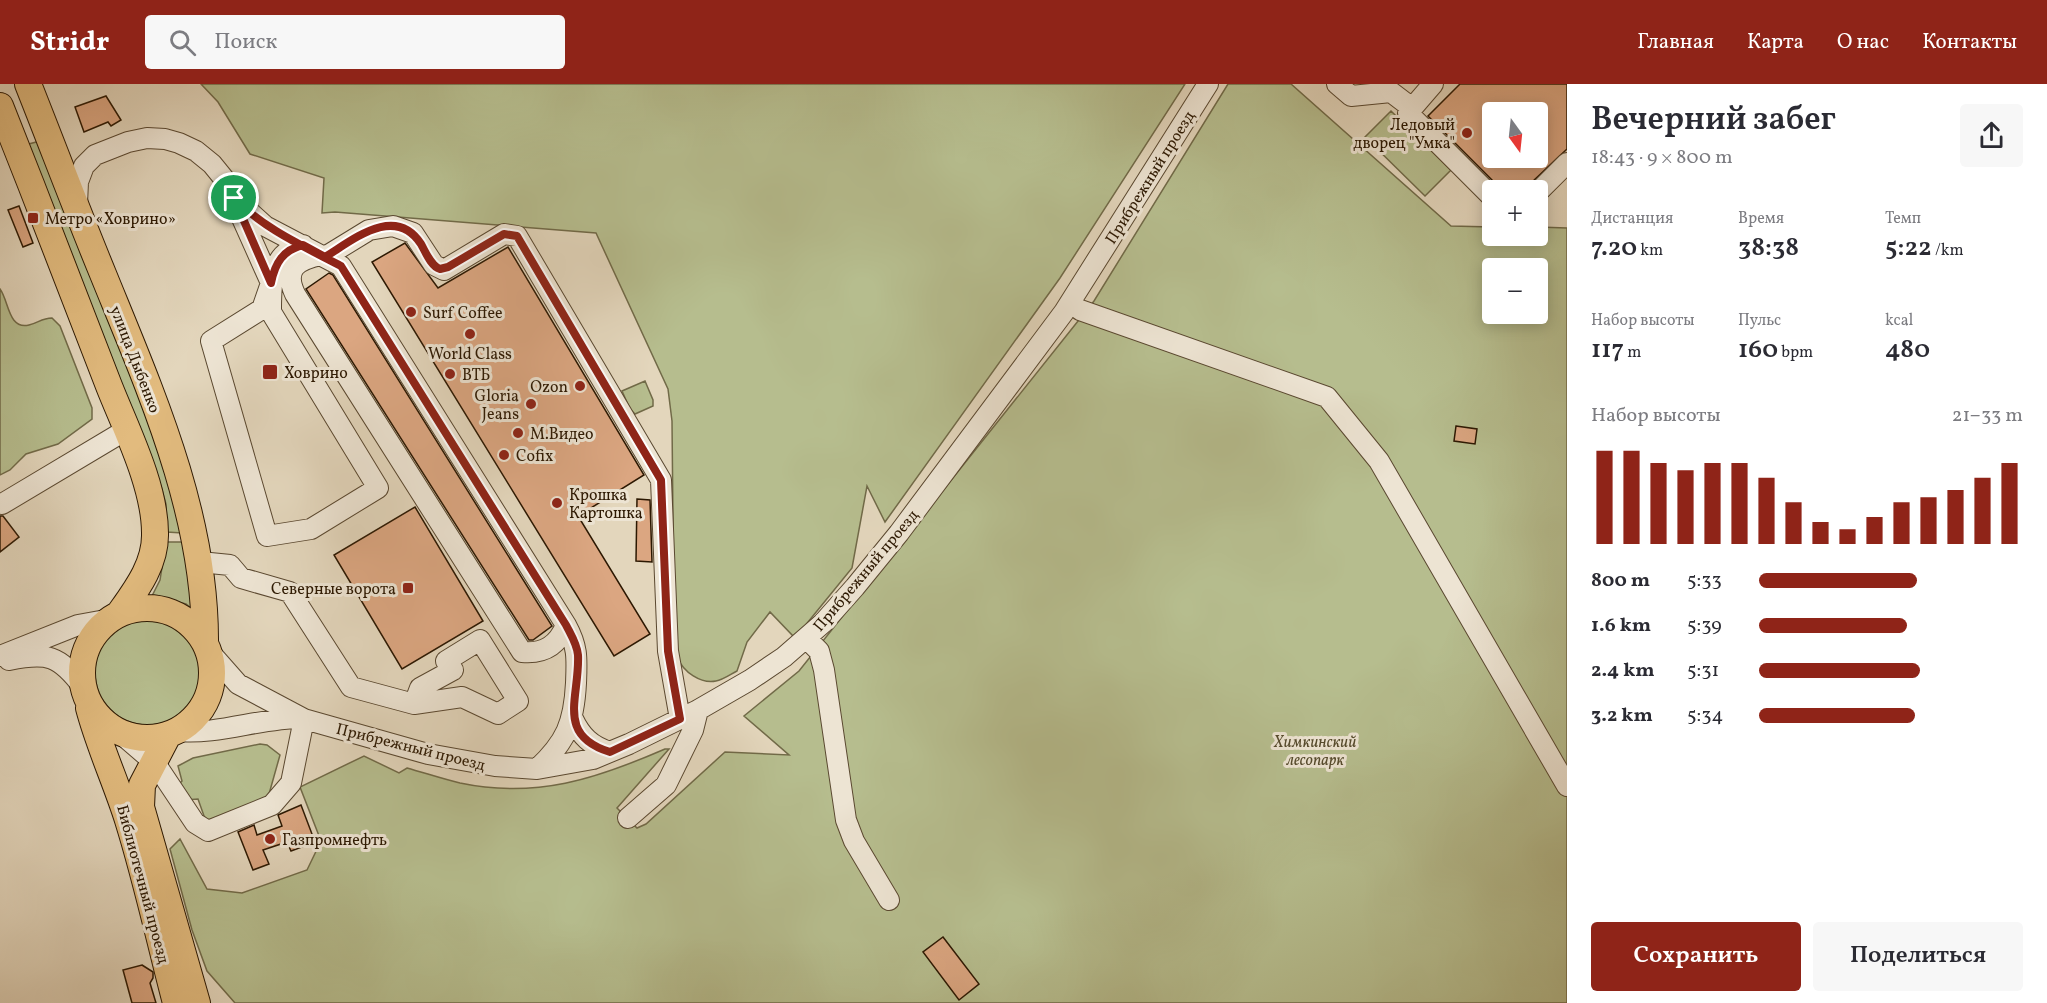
<!DOCTYPE html>
<html lang="ru">
<meta charset="utf-8">
<style>
:root{--surface:#fff;--page:#f7f7f7;--text:#2b2b33;--muted:#7c7c81;--accent:#8f2418}
body{margin:0;font-family:Vollkorn,serif;background:var(--page);color:var(--text);height:100vh;display:flex;flex-direction:column;font-size:22px;white-space:nowrap}
*{box-sizing:border-box;margin:0}
p{font-size:20px;color:var(--muted)}
.icon{flex:none;width:33px;height:33px;fill:none;stroke:currentColor;stroke-width:2;stroke-linecap:round;stroke-linejoin:round}
.map{position:relative;flex:1;overflow:hidden}
.side{display:flex;flex-direction:column;background:var(--surface);width:480px}
.side>*{flex:none}
.needle{width:39px;rotate:165deg}
.fabs{position:absolute;left:1482px;top:18px;display:grid;gap:12px}
.fabs a{display:grid;place-items:center;width:66px;height:66px;border-radius:6px;background:var(--surface);box-shadow:0 3px 15px #0003;font-size:30px}
.pin{position:absolute;display:grid;place-items:center;width:51px;height:51px;color:#fff;margin:-26px;border:3px solid #fff;border-radius:50%;box-shadow:0 2px 6px #0007}
.round{display:grid;place-items:center;flex:none;width:63px;height:63px;border-radius:6px;background:var(--page)}
.overview{display:flex;align-items:center;justify-content:space-between;height:102px;padding:0 24px}
h1{font-size:33px;font-weight:600;line-height:45px}
.metrics{display:grid;grid-template-columns:repeat(3,1fr);gap:9px;height:102px;padding:6px 24px}
.metrics div{display:grid;align-content:center}
.metrics b{font-size:26px;font-weight:600}
.metrics small{font-size:16px;font-weight:400}
.metrics p{font-size:16px}
.chart{height:168px;padding:12px 24px}
.chart p{display:flex;justify-content:space-between}
.chart svg{width:100%;height:108px;margin-top:6px;stroke:var(--accent);stroke-width:6}
.primary-button{display:flex;gap:12px;margin-top:auto;padding:12px 24px}
.primary-button a{flex:1;height:69px;border-radius:6px;background:var(--accent);color:#fff;font-size:24px;font-weight:600;line-height:69px;text-align:center}
.primary-button a+a{background:var(--page);color:var(--text)}
ul{padding:0 24px;list-style:none;font-size:20px}
li{display:grid;grid-template-columns:96px 72px 1fr;align-items:center;height:45px}
li i{height:15px;border-radius:8px;background:var(--accent)}
header{display:flex;align-items:center;gap:36px;box-sizing:border-box;height:84px;padding:0 30px;background:var(--accent);color:#fff}
header strong{font-size:28px}
nav{display:flex;gap:33px;margin-inline-start:auto;font-size:21px}
.search{width:420px;height:54px;background:var(--page);display:flex;align-items:center;gap:15px;box-sizing:border-box;padding:0 21px;border-radius:6px;color:var(--muted);font-size:22px}
main{display:flex;flex:1;min-height:0}
.map>svg:first-child{display:block}
</style>
<header>
<strong>Stridr</strong>
<div class="search"><svg class="icon" aria-label="search" viewBox="0 0 24 24"><circle cx="10" cy="10" r="6"/><path d="M15 15l6 6"/></svg>Поиск</div>
<nav><a>Главная</a><a>Карта</a><a>О нас</a><a>Контакты</a></nav>
</header>
<main>
<div class="map">
<svg width="1567" height="919" viewBox="0 0 1567 919">
<rect width="100%" height="100%" fill="#e3d6bc"/>
<filter id="stains"><feTurbulence type="fractalNoise" baseFrequency=".00333" numOctaves="4"/><feColorMatrix values="0 0 0 0 .2 0 0 0 0 .09 0 0 0 0 .02 0 0 0 .5 -.17"/></filter>
<radialGradient id="worn" r=".72"><stop offset=".6" stop-color="#630" stop-opacity="0"/><stop offset="1" stop-color="#630" stop-opacity=".3"/></radialGradient>
<!-- green -->
<path fill="#b6bd8e" stroke="#716a48" stroke-width="1.5" fill-rule="evenodd" d="M201,0H1185L1060,194L885,438L867,402L852,484L795,554L770,528L747,558L737,587C731,590 723,596 716,597C701,600 683,588 678,574C674,565 675,551 674,541L672,337L668,305L596,149L335,128L322,129L324,94L250,70L218,18Z
M1228,0H1291L1451,142L1492,143V152H1538V143L1567,144V919H235L207,887L192,846L170,765L180,755L207,805L242,809L307,786L321,757L300,703L364,672L399,689L407,684C425,689 443,695 460,699C536,715 596,695 665,665H669L617,724L637,744L646,740L725,668L789,671L744,632L799,587L1094,217ZM1492,184H1538V230H1492Z
M1391,27L1451,86L1425,112L1365,53Z
M40,57L170,388L182,449L167,448L166,420L161,402L25,61Z
M0,205C9,217 8,246 29,241C38,239 42,234 52,234L60,242L92,324V335L58,360L26,370L10,386L0,391Z
M645,297L653,316V322L635,330L630,325L622,307Z
M166,458H184L196,528L186,520L152,512L160,496Z
M95 588a53 53 0 1 1 106 0a53 53 0 1 1-106 0Z
M260,660L267,661L280,671L269,710L254,725L210,740L204,732L198,715L185,716L178,701L182,697L178,682L193,674Z"/>
<!-- building -->
<path fill="#dba681" stroke="#2c1802" stroke-width="1.5" fill-rule="evenodd" d="M1460,0H1567V65L1530,100L1526,106H1502L1428,32ZM1492,28H1538V74H1492Z
M106,12L121,36L111,42L108,38L84,48L75,23Z
M19,122L33,159L23,163L8,126Z
M405,159L438,204L508,163L644,391L578,432L650,550L614,572L372,178Z
M329,189L333,191L552,542L533,556H529L306,205Z
M1456,342L1477,345L1475,360L1454,357Z
M637,415L650,416L652,478L636,477Z
M415,423L483,537L402,585L334,471Z
M0,432H3L19,453L0,468Z
M301,721L315,758L291,767L287,758L263,766L269,780L253,786L238,748L254,741L257,751L282,742L278,731Z
M943,853L979,900L959,916L923,868Z
M142,881L153,888V894L150,899L156,919H132L123,886Z"/>
<g fill="none" stroke-linecap="round" stroke-linejoin="round">
<defs>
<path id="minor" d="M1337,0L1351,12L1391,8L1412,24
M1433,0L1408,29L1492,113
M1538,108L1567,79
M77,120L78,98L84,82L95,71L128,58L147,54L165,55L179,59L196,67L212,80L225,96L234,114L265,142L341,182L566,541C578,563 577,574 576,599C574,639 566,658 537,685
M237,123L271,199L262,225L211,257L267,452L311,445L378,404L271,228C271,200 270,168 303,161
M321,171C298,176 283,184 295,210L522,568C544,570 558,561 566,541
M325,173L369,146L393,142L413,149L434,181L444,186L504,150L517,152L661,396L668,567L680,635
M1080,226L1327,313L1379,377L1567,702
M2,420L126,346
M200,478L230,481L241,494L290,508L351,603L414,620L462,613L498,630L518,617L480,556L446,577L453,586L420,604L414,620
M807,555L819,567L824,586L846,736L854,757L889,816
M208,566L238,600L304,635L428,670L495,682L537,685L593,675L629,660L698,626L750,596L784,573L823,539L855,503L899,449L1064,228L1208,0
M0,572L78,541L111,535
M9,576C47,568 59,571 83,603
M573,635C581,652 591,662 610,668
M177,647C219,651 259,634 302,634
M120,649L155,679L195,739L208,747L272,721L291,699L304,635
M628,734L666,701L693,646L698,626"/>
<path id="major" d="M28,0C53,63 77,127 103,190C151,308 206,430 205,559
M0,22C37,115 73,208 109,302C126,345 155,402 155,449C156,480 136,506 119,530
M82 589a65 65 0 1 1 130 0a65 65 0 1 1-130 0Z
M89,624C99,662 116,698 128,736C147,797 160,858 176,919
M168,651L142,701L141,723L197,919"/>
</defs>
<!-- minor casing -->
<use href="#minor" stroke="#5a4830" stroke-width="22"/>
<!-- major casing -->
<use href="#major" stroke="#2c1802" stroke-width="28"/>
<!-- minor -->
<use href="#minor" stroke="#ede4d3" stroke-width="20"/>
<!-- major -->
<use href="#major" stroke="#e2bb7e" stroke-width="26"/>
</g>
<g fill="none" stroke-linecap="round" stroke-linejoin="round">
<defs>
<path id="route" d="M234,114C264,145 303,162 341,182L566,541C571,551 577,560 578,571C580,613 555,651 610,668L680,635L668,567L661,396L517,152L504,150L448,183L440,185C431,182 426,169 421,160C395,120 353,156 325,173L303,161C283,166 275,179 271,199L234,114"/>
</defs>
<!-- route casing -->
<use href="#route" stroke="#fff" stroke-width="12"/>
<!-- route -->
<use href="#route" stroke="#8f2418" stroke-width="8"/>
</g>
<!-- markers -->
<g fill="#8f2418" stroke="#ede4d3" stroke-width="2">
<circle cx="1467" cy="49" r="6"/>
<rect x="27" y="128" width="12" height="12" rx="3"/>
<circle cx="411" cy="228" r="6"/>
<circle cx="470" cy="250" r="6"/>
<rect x="262" y="280" width="16" height="16" rx="3"/>
<circle cx="450" cy="290" r="6"/>
<circle cx="580" cy="302" r="6"/>
<circle cx="531" cy="320" r="6"/>
<circle cx="518" cy="349" r="6"/>
<circle cx="504" cy="371" r="6"/>
<circle cx="557" cy="419" r="6"/>
<rect x="402" y="498" width="12" height="12" rx="3"/>
<circle cx="270" cy="755" r="6"/>
</g>
<g text-anchor="middle" stroke-width="6" stroke-linejoin="round" paint-order="stroke">
<!-- poi labels -->
<g font-size="16" fill="#2c1802" stroke="#ede4d3" text-anchor="start">
<text x="1455" y="46" text-anchor="end">Ледовый<tspan x="1455" dy="18">дворец "Умка"</tspan></text>
<text x="45" y="140">Метро «Ховрино»</text>
<text x="423" y="234">Surf Coffee</text>
<text x="470" y="275" text-anchor="middle">World Class</text>
<text x="284" y="294">Ховрино</text>
<text x="462" y="296">ВТБ</text>
<text x="568" y="308" text-anchor="end">Ozon</text>
<text x="519" y="317" text-anchor="end">Gloria<tspan x="519" dy="18">Jeans</tspan></text>
<text x="530" y="355">М.Видео</text>
<text x="516" y="377">Cofix</text>
<text x="569" y="416">Крошка<tspan x="569" dy="18">Картошка</tspan></text>
<text x="396" y="510" text-anchor="end">Северные ворота</text>
<text x="282" y="761">Газпромнефть</text>
</g>
<!-- street labels -->
<g font-size="16" fill="#2c1802" stroke="#ede4d3">
<text transform="translate(1149 93) rotate(-58)" y="6">Прибрежный проезд</text>
<text transform="translate(136 275) rotate(69)" y="6">улица Дыбенко</text>
<text transform="translate(865 486) rotate(-50)" y="6">Прибрежный проезд</text>
<text transform="translate(411 662) rotate(14)" y="6">Прибрежный проезд</text>
<text transform="translate(144 800) rotate(75)" y="6">Библиотечный проезд</text>
</g>
<!-- park labels -->
<g font-size="16" font-style="italic" fill="#554a2c" stroke="#ede4d3">
<text x="1315" y="663">Химкинский<tspan x="1315" dy="18">лесопарк</tspan></text>
</g>
</g>
<rect width="100%" height="100%" filter="url(#stains)"/>
<rect width="100%" height="100%" fill="url(#worn)"/>
</svg>
<div class="fabs">
<a><svg class="needle" viewBox="-14 -14 28 28"><path d="M0-13l5 13h-10z" fill="#e53935"/><path d="M0 13l5-13h-10z" fill="#7c7c81"/></svg></a>
<a>+</a>
<a>−</a>
</div>
<div class="pin" style="left:234px;top:114px;background:#1e9e55"><svg class="icon" aria-label="arrive" viewBox="0 0 24 24"><path d="M6 21V4h12l-3 4 3 4H6"/></svg></div>
</div>
<section class="side">
<div class="overview"><div><h1>Вечерний забег</h1><p>18:43 · 9 × 800 m</p></div><a class="round"><svg class="icon" aria-label="share" viewBox="0 0 24 24"><path d="M12 15V3M7 8l5-5 5 5M5 13v7h14v-7"/></svg></a></div>
<div class="metrics">
<div><p>Дистанция</p><b>7.20<small> km</small></b></div>
<div><p>Время</p><b>38:38</b></div>
<div><p>Темп</p><b>5:22<small> /km</small></b></div>
</div>
<div class="metrics">
<div><p>Набор высоты</p><b>117<small> m</small></b></div>
<div><p>Пульс</p><b>160<small> bpm</small></b></div>
<div><p>kcal</p><b>480</b></div>
</div>
<div class="chart"><p><span>Набор высоты</span>21–33 m</p>
<svg viewBox="0 0 160 44" preserveAspectRatio="none"><path d="M5 44V6M15 44V6M25 44V11M35 44V14M45 44V11M55 44V11M65 44V17M75 44V27M85 44V35M95 44V38M105 44V33M115 44V27M125 44V25M135 44V22M145 44V17M155 44V11"/></svg>
</div>
<ul>
<li><b>800 m</b>5:33<i style="width:60%"></i></li>
<li><b>1.6 km</b>5:39<i style="width:56%"></i></li>
<li><b>2.4 km</b>5:31<i style="width:61%"></i></li>
<li><b>3.2 km</b>5:34<i style="width:59%"></i></li>
</ul>
<div class="primary-button"><a>Сохранить</a><a>Поделиться</a></div>
</section>
</main>
